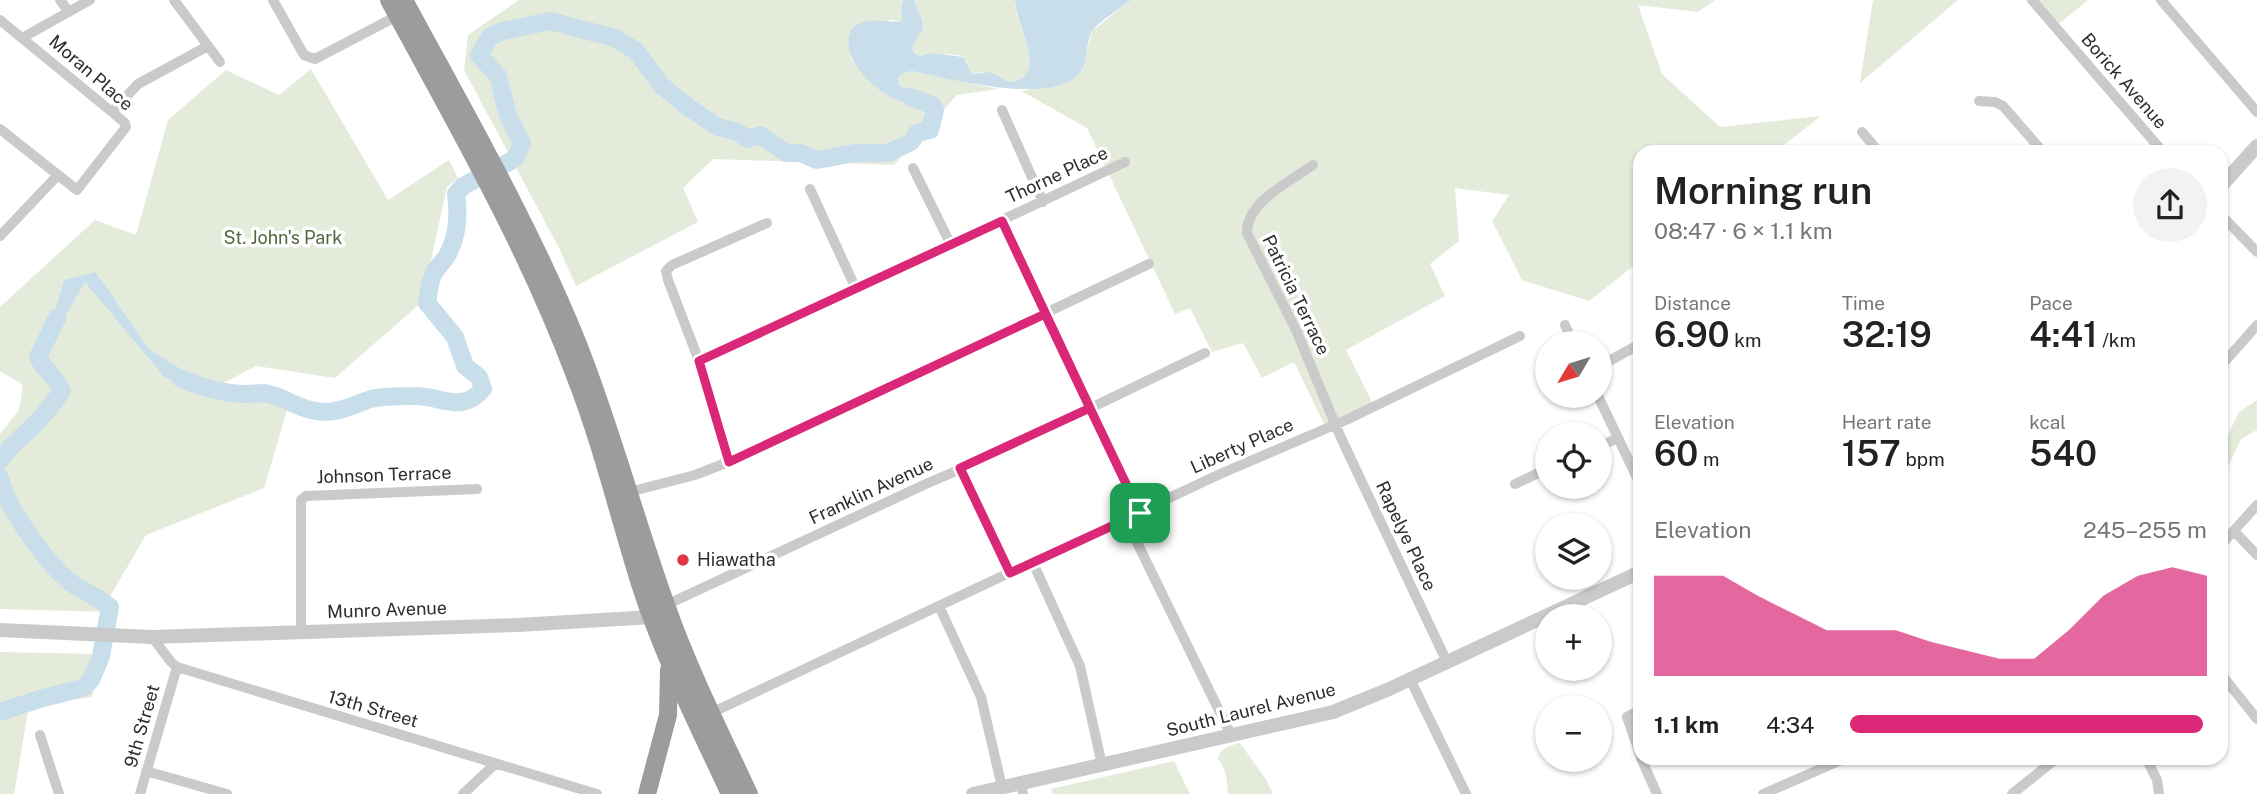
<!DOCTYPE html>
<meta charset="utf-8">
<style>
:root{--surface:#fff;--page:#f2f2f2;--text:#222;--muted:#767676;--accent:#db2777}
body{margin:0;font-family:"Public Sans",sans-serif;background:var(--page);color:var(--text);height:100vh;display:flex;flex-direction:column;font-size:26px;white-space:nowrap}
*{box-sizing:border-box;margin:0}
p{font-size:23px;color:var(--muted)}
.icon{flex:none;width:38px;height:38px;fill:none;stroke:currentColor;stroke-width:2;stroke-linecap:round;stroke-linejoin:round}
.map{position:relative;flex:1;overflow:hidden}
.side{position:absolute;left:1633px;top:145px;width:595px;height:620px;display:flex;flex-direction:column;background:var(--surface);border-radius:21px;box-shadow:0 2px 5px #0004}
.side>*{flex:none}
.needle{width:46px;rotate:232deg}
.tools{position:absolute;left:1535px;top:331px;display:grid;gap:14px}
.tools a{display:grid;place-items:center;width:77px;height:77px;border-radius:50%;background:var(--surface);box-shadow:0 2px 5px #0004;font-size:35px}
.pin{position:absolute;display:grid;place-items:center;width:60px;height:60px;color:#fff;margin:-30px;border-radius:14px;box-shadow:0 4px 10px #0006}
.round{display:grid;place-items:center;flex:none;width:74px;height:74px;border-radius:37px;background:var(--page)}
.headline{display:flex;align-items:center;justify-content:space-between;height:119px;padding:0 21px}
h1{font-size:38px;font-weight:600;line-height:52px}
.stats{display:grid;grid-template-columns:repeat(3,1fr);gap:10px;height:119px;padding:7px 21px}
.stats div{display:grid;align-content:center}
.stats b{font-size:35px;font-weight:600}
.stats small{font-size:19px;font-weight:400}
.stats p{font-size:19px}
.chart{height:196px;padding:14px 21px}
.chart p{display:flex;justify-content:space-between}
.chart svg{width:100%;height:126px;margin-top:7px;fill:var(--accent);opacity:.7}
ul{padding:0 21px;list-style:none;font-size:23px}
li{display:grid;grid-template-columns:112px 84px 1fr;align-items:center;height:52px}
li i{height:18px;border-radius:9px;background:var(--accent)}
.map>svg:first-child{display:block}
</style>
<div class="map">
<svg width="2257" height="794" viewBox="0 0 2257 794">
<rect width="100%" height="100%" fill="#fff"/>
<!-- green -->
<path fill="#e4ebdb" d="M519,0H903L901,8L902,21L890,20L851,58C864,75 880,95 902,102C910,105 921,104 930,105L899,85L898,78L902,74L911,71L998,89L957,95L894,165L713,159L683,188L698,222L576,286L559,248L464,70L468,35Z
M914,0H1015C1015,25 1035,48 1029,72L1021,79L1009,82L998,76L983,72L972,74L963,57L958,55L932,53L920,56L914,53L912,47L922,20Z
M1131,0H1715L1698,12L1638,5L1662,74L1720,127L1821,116L1775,152H1640V261L1589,301L1522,280L1492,221L1509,195L1455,188L1459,241L1430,264L1445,296L1346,350L1373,404L1325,426L1294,362L1262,378L1243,343L1212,352L1190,308L1175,314L1087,128L1021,91L1061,84L1082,70L1092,31Z
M1873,0H1958L1860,83Z
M2031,0H2088L2055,27Z
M311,69L388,200L449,160L458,178L447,187L422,302L335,378L256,366L220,385L194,377L149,349L96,272L64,281L44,351L85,281L165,378L288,407L264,488L146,535L109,598L107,612L0,609V434L19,410L23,385L0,371V307L95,220L136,235L168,120L226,70L279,95Z
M2257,400V430L2241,439L2221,482V450L2239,412Z
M0,652L99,654L92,697L29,706L14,794H0Z
M1240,743L1267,781L1273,794H1228C1227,781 1227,770 1218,759C1221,747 1229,746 1240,743Z
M1174,761L1190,794H1053L1051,789Z"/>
<!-- water -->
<path fill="#c8deea" d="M903,0H914L922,20L923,28L912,47L914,53L920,56L932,53L963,57L972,74L991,72L1009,82C1052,78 1015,27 1015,0H1131C1122,7 1099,22 1093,30C1085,41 1089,59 1081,71C1056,108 947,78 911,71L902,74L898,78L899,85L932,105C919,104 906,104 894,99C873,88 844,62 849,36C851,28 856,24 864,22C877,18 890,23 902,21L901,8Z
M96,272L149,349L194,377L232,389H273L285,391L293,396V404L288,407L165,378L85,282L42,355L64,280Z"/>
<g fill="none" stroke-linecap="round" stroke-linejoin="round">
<!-- river -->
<path stroke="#c8deea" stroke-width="18" d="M180,378C200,387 220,393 242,394C249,394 257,393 264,393C284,396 302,412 325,412C342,412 355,404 371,399C384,396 400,396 414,396C441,395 461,415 483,389L479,377L465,366L455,337L427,303C429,292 429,281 435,271C439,265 445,260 448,254C458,235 459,214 456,194L463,186L511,161L516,157L522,143L508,116L498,76L479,55L490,37L503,31L550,21L615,38L636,51L661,85L688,107L718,127L738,132L747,139L760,135L786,153H800L817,160L855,153H888L911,142L917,133L930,130L935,110L932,105L910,97
M0,461C8,448 17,441 28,431C41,419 52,405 62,391C57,377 44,371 38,357L57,318
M0,478C7,508 45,561 69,581C82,592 98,596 110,607L101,656L91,680L83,688L43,698L0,712"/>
<!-- minor -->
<path stroke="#cacaca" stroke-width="10" d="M60,0L69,12
M174,0L220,62
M273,0L304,55L315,59L397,16
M2032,0L2163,152
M2161,0L2257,112
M0,20L112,112L125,123L126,127L77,190L0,129
M22,38L90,0
M1979,101L1995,102L2003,106L2043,152
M1002,110L1043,202
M112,112L138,84L208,46
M1862,132L1879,152
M1313,165C1291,181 1246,202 1247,233L1296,330L1341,438L1447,662
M913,168L951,245
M810,189L856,289
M2221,215L2257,252
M1002,221L1140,513
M0,236L58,175
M1565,325L1573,343
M699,361L754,337L1125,162
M1600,366L1640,344
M2221,366L2257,325
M1598,396L1640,484
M1600,446L1618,438
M729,462L699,361L668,280L666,271L672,265L767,223
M960,469L1010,573
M1515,484L1547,469
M629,492L695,475L741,457L1149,264
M1126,520L1231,735
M2234,531L2257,555
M2221,545L2257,505
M1033,563L1080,666L1102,765
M666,605L928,483L982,460L1205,353
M939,606L981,697L1002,787
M301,633V500L306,496L477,489
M152,637L171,662L177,667L597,794
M2221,674L2257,719
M1410,679L1466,794
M1640,710L1627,717L1640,754
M711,713L1220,474L1346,420L1520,336
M40,735L59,794
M1641,758L1657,794
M2146,758L2157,780L2159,794
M146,771L227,794
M1021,783L1023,794
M140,794L177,667
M463,794L495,764
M1763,794L1846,758
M2012,794L2057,758"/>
<!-- tertiary -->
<path stroke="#cacaca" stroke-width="14" d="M2221,186L2257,146
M0,630L152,637L518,625L652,617
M973,794L1333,712L1387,690L1640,572"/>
<!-- trunk -->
<path stroke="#9c9c9c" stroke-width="18" d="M389,0C455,122 525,243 574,373C602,444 619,518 642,590C665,660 699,727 730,794
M404,0C465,113 530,225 578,344C612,430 635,519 666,605C689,670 720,732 749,794
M647,794L668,715L669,670"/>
</g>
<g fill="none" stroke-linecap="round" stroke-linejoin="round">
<defs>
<path id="route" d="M1140,513L1045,314L729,462L699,361L1002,221L1090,408L960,468L1010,573L1140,513"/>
</defs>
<!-- route casing -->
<use href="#route" stroke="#fff" stroke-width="14"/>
<!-- route -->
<use href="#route" stroke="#db2777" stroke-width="9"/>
</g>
<!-- markers -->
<circle fill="#e03447" stroke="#fff" stroke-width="2.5" cx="683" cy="560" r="7"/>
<g text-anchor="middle" stroke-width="7" stroke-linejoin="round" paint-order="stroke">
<!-- street labels -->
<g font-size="18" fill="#2d2d2d" stroke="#fff">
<text transform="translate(91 73) rotate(41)" y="6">Moran Place</text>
<text transform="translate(2124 81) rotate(49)" y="6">Borick Avenue</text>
<text transform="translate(1057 175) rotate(-25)" y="6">Thorne Place</text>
<text transform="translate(1296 295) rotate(64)" y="6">Patricia Terrace</text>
<text transform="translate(1242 446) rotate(-24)" y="6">Liberty Place</text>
<text transform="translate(384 475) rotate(-2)" y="6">Johnson Terrace</text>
<text transform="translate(871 491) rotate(-25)" y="6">Franklin Avenue</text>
<text transform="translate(1406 536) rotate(65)" y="6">Rapelye Place</text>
<text transform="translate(387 610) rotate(-2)" y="6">Munro Avenue</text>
<text transform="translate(373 709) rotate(16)" y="6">13th Street</text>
<text transform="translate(1251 710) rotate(-14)" y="6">South Laurel Avenue</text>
<text transform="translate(142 726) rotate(-74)" y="6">9th Street</text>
</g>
<!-- park labels -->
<g font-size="18" fill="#52683c" stroke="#fff">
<text x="283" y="244">St. John's Park</text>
</g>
<!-- poi labels -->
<g font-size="18" fill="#2d2d2d" stroke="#fff" text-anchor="start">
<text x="697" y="566">Hiawatha</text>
</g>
</g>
</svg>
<div class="tools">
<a><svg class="needle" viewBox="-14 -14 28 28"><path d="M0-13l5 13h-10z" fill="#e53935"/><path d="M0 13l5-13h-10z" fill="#767676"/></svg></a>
<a><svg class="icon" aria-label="locate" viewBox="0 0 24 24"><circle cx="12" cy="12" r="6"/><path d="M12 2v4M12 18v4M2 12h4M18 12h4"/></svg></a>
<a><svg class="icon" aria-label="layers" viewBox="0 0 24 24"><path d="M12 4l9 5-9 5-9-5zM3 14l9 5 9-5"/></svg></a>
<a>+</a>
<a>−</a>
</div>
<div class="pin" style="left:1140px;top:513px;background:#1e9e55"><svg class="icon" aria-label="arrive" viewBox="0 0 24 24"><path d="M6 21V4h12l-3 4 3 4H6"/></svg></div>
<section class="side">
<div class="headline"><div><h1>Morning run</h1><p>08:47 · 6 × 1.1 km</p></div><a class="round"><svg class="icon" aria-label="share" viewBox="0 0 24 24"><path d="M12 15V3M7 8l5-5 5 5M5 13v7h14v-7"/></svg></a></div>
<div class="stats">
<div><p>Distance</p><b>6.90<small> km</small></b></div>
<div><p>Time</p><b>32:19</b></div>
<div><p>Pace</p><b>4:41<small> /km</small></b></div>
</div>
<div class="stats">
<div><p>Elevation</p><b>60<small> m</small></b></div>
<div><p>Heart rate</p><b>157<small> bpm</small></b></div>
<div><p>kcal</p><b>540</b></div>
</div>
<div class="chart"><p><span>Elevation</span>245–255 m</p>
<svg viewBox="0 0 160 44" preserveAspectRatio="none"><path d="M0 44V9L10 9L20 9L30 16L40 22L50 28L60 28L70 28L80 32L90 35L100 38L110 38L120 28L130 16L140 9L150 6L160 9V44z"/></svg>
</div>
<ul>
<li><b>1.1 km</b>4:34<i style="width:99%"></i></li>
</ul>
</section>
</div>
